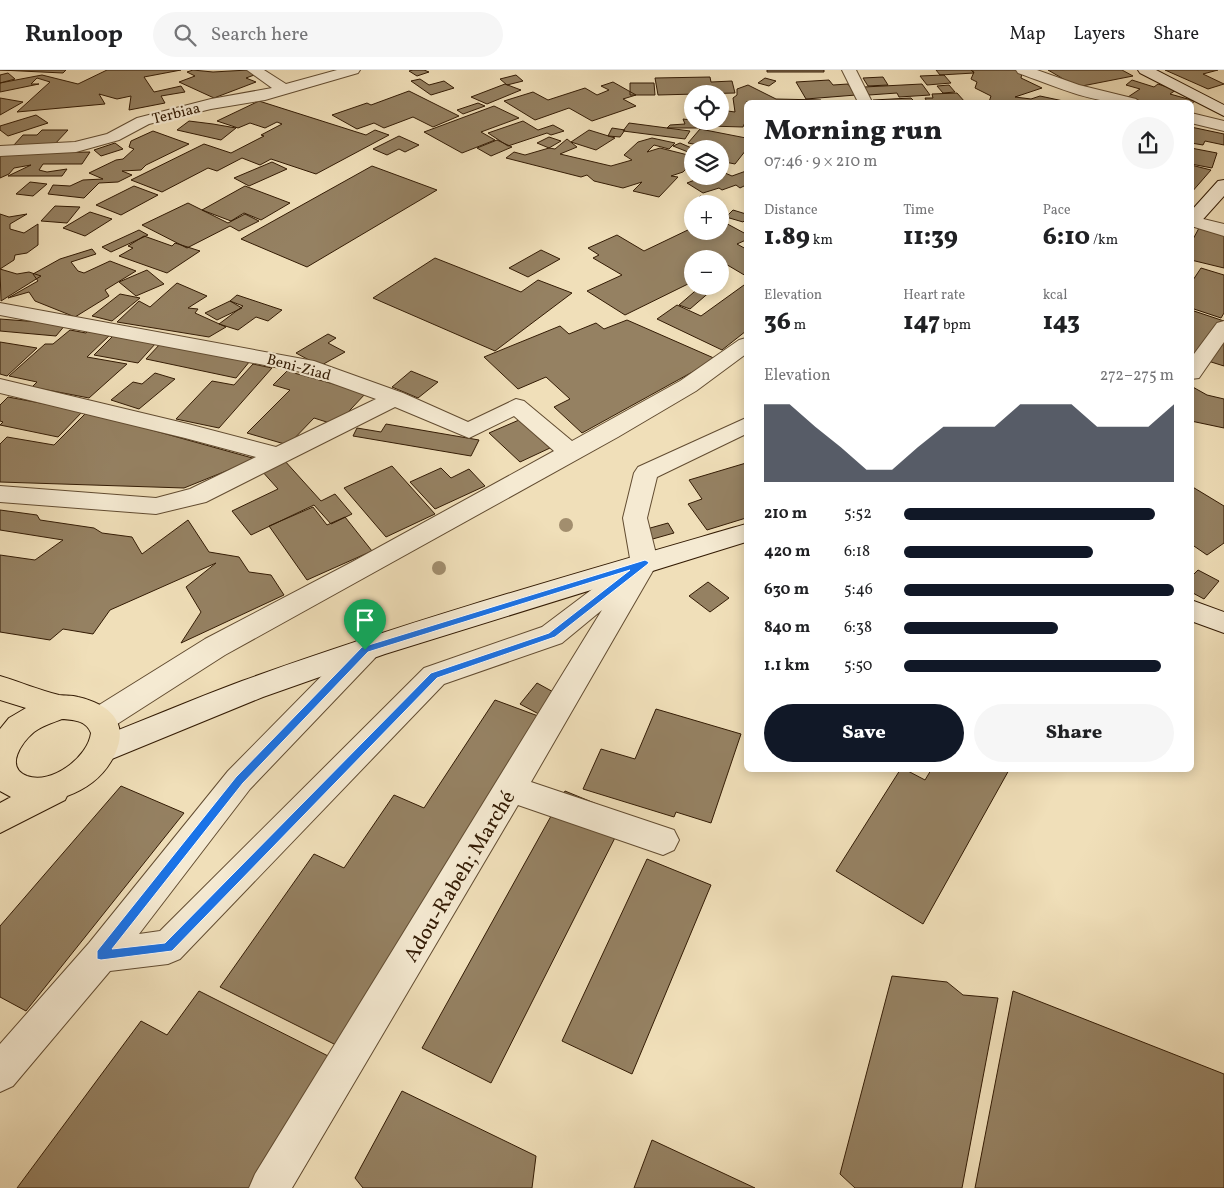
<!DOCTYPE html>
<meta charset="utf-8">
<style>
:root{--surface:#fff;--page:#f6f6f6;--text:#202124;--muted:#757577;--line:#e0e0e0;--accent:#111827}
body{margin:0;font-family:Vollkorn,serif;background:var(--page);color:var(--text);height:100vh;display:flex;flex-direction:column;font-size:19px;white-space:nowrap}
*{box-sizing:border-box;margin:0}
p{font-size:16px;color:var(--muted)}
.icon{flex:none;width:28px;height:28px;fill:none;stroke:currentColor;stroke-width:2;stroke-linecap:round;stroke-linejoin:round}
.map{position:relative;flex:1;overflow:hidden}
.drawer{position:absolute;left:744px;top:30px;width:450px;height:672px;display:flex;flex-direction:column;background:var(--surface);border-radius:8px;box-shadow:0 2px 12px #0003}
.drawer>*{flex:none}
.tools{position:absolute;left:684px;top:15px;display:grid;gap:10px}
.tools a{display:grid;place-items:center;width:45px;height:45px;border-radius:50%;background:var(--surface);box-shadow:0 2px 12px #0003;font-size:25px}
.pin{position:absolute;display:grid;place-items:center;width:42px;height:42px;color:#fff;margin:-51px -21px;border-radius:50% 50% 50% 0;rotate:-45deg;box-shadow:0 0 5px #0007}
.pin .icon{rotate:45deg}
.round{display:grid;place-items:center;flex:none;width:52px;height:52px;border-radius:26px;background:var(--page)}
.head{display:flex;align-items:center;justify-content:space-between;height:85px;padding:0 20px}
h1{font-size:28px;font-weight:800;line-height:38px}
.metrics{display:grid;grid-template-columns:repeat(3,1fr);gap:8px;height:85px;padding:5px 20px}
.metrics div{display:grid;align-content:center}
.metrics b{font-size:25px;font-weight:800}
.metrics small{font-size:14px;font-weight:400}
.metrics p{font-size:14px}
.chart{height:140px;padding:10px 20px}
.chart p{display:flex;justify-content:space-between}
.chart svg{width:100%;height:90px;margin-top:5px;fill:var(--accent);opacity:.7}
.cta{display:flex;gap:10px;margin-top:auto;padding:10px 20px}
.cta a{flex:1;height:58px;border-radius:30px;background:var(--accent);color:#fff;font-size:20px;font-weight:800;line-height:58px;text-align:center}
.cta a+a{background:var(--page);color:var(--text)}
ul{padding:0 20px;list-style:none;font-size:16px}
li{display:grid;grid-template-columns:80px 60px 1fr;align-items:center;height:38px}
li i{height:12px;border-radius:6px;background:var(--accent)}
header{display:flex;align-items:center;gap:30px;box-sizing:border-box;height:70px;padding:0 25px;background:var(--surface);border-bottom:1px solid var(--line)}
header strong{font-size:24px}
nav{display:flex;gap:28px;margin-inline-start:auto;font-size:18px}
.search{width:350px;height:45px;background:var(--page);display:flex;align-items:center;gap:12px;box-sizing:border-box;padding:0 18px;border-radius:28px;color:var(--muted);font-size:19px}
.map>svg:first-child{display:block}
</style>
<header>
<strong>Runloop</strong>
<div class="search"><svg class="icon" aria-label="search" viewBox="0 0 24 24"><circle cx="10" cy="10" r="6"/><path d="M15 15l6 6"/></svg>Search here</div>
<nav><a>Map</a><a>Layers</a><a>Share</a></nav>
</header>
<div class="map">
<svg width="1224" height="1118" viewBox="0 0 1224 1118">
<rect width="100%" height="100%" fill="#f0dfb9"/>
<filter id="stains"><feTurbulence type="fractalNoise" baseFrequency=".004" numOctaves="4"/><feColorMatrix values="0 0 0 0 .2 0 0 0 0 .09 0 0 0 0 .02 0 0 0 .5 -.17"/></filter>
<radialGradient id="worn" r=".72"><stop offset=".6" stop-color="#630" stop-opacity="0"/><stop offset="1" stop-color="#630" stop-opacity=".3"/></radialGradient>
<!-- building -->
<path fill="#958162" stroke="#331b04" d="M0,0H66L63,3Z
M107,0H181L144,7L154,22L181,16L185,22L161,26L165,33L129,40L131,26L117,29L99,24L105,34L17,42L50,12L37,8L31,14H39L0,22V13L42,5L78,14Z
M193,0L213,2L248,0L257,4L246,8L256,12L214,28L179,12L195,6L187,2Z
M413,0H424L429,2L417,6L409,1Z
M767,0H824V2H767Z
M936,0H971L974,3L940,5Z
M971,0H1017L1022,3L1021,8L1042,18L1015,27L1031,29L1040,26L1068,32H989L991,26L975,18L977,12L971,9L974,2Z
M1048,0H1122L1133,6L1077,17Z
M1165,0H1218L1203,4L1224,14L1208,19Z
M8,3L15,9L0,13V5Z
M516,5L523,11L507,15L500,9Z
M944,5L951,13L927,15L920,6Z
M710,7L711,12L732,11L735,23L658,25L655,8Z
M883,7L888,15L868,16L863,8Z
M765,8L776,11L769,16L758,13Z
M420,9L429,15L444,11L454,18L431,25L411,11Z
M829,10L833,15L848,14L856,25L806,29L796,12Z
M1132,10L1154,17L1158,14L1176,20L1170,24L1195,31L1191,34V32H1144L1128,27L1140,19L1126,15Z
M613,12L636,25L623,29L636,36L592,51L569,38L535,50L504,31L533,22L548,30L585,18L597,25L609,20L601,16Z
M630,13H654L655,25H630Z
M505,14L521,20L487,34L471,27Z
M922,14L930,25L899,27L897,23L869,25L864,17Z
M748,15L776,29L821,30L822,32H746V50L743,57L709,56V51H720V40L735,42L733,28L737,25V19Z
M949,15L955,22L943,23L937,16Z
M409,21L459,46L433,57L413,47L384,58L374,53L357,59L332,45L367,33L371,35Z
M957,23L965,32H927L925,28H933L932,24Z
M0,28L23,32L0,45Z
M911,28L915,32H874L873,30Z
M259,31L366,65L375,60L389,65L316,104L271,89L260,95L242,88L217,101L208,98L162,122L131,110L204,74L231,83L264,66L261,65L282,54L277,52L265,58L250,53L238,58L217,51Z
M478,33L485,36L463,44L457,40Z
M494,36L519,48L481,62L495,70L462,83L424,62Z
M36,45L48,53L8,66L0,60V56Z
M683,49L699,51L702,58H667L670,55L685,54Z
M189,51L213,54L236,58L221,70L177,60Z
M523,51L538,60L553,55L564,61L551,65L547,63L508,76L488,63Z
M629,53L690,61L685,69L623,61Z
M1191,57L1224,64V75L1205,71L1203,75L1191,73Z
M612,58L625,60L620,67L608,66Z
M700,59L746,68V80L735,94L720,91V79L688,73Z
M42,60H68L53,76H13L23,65H37Z
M589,60L615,68L596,80L571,72Z
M153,61L189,74L146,95L141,100L122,101L132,105L118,112L99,113L84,128L48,124L53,115L70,116L83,110L103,109L89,103L116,90L123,89L134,79L129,77L131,71Z
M399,66L419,75L405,82L399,79L387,85L373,79Z
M549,67L561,71L549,78L537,73Z
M652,68L675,73L669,79L654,75L647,82L660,78L692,86V93L683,102L671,106L678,107L659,127L633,121L642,112L623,118L594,111L587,105L581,107L506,88L514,82L525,85L549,78L555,79L567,69L577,77L560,84L611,96L632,90L624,85L638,72Z
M497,70L512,77L491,86L477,78Z
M115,73L123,79L101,86L94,80Z
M680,73L694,79L688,82L673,76Z
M1191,78L1217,83L1212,98L1191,94Z
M0,82L35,83L90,82L82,94H43L39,100L47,102L67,99L62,106H8L31,95L14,98L9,104L0,108Z
M272,92L287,99L249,116L234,108Z
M1191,95L1211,100L1191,123Z
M372,96L437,120L307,197L241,169Z
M746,101V115L740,118L736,115L722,120L719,118L703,123L687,113L705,106L709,108L725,103L732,106Z
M30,112L47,114L33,126L16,124Z
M134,116L158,125L121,145L96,135Z
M245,116L290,133L261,150L244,143L231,151L202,140Z
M700,126L713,130L711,133L715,134H692V138L689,137Z
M188,133L228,153L245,144L259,151L239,161L230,156L187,178L142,155Z
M55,136L80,137L67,153L41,151Z
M733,140L746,144V149L743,152L726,147Z
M90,142L112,149L85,166L63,158Z
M0,144L9,147L27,144L10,154V159L24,163L38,154V175L27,183L15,185L14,190L0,199Z
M720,150L746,164V170L737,174L746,179V206L724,193L720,195V189H692V212L625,245L587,221L622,205L593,188L599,185L588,178L617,165L644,181L692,158V161H720Z
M1199,158L1224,165V198L1191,190V173Z
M139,160L148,165L111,182L102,177Z
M144,166L172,176L175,173L200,181L167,203L119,186L133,178L128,176Z
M92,179L96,184L71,192L78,201L84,203L110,191L136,201L105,220L109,226L75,247L35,231L29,222L8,228L38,211L33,204L60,189Z
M541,180L560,189L528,207L509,198Z
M435,188L521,222L538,210L572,223L495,281L373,228Z
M1201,198L1224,205V243L1221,248L1191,238V213Z
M0,199L17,204L29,202L41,206L1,231Z
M147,200L164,214L136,226L119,212Z
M177,213L207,226L188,238L198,239L195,243L226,257L209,267L117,252L139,231L150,237Z
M744,215L746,216V261L722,280L657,249L677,235L701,246Z
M701,216L712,220L690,239L679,235Z
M120,224L140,228L112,251L92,246Z
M237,225L282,240L268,251L256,247L238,260L219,254L243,236L230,231Z
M230,231L242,238L217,250L205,243Z
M1191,240L1224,251L1191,296Z
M0,249L66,254L56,266L0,261Z
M627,250L716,289L582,363L554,337L570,329L546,307L518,319L484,287L560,256L569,264L596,253L604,259Z
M90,259L112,263L87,287L127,294L89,328L32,317L37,312L9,306L45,274H53L70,260L86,263Z
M328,264L336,268L328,273L345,282L320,296L296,283Z
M113,266L156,273L138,293L94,285Z
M1224,270V296L1208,291Z
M0,272L37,278L7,306L0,304Z
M161,273L250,291L236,308L146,289Z
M253,294L272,298L219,358L176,349L212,311L234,315Z
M287,301L366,323L336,355L314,348L288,375L247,363L290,320L273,315Z
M411,301L438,312L418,328L392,317Z
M155,303L175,309L139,339L111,330L133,312L142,314Z
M1191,316L1207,325L1224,329V358L1191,351Z
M8,327L83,341L58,367L0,355L3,352L0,351V335Z
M87,342L256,389L184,418L0,412V374L7,367L54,375Z
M519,350L550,378L520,392L489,363Z
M386,354L479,370L471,386L353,366L357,358L381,362Z
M284,390L321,431L335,424L352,444L331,454L314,435L251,465L232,441L278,419L261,400Z
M746,393V448L707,460L688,434L702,429L689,410Z
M392,396L435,444L386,467L344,418Z
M441,398L451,408L469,399L485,416L435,439L410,412Z
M1191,416L1224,436V473L1207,485L1191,474Z
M313,437L327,455L345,447L372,481L307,510L269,456Z
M0,440L37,445L40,450L94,458L102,463L132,467L142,484L188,450L209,482L239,487L249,502L271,505L284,525L181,573L201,542L186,517L216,493L110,540L93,564L63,559L50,570L0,562V485L35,490L63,470L0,460Z
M668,453L674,463L642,472L636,462Z
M1198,500L1219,511L1204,529L1191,522V507Z
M708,512L729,528L710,542L689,526Z
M537,613L566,629L548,649L520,634Z
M495,630L557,653L360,987L220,917L314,784L344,798L394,725L424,738Z
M656,639L741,664L711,753L676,742L674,747L583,719L601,679L635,689Z
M900,700H906L925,710L931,700H1009L923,854L836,801Z
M121,716L184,743L26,941L0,927V856Z
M565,721L626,746L491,1013L422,978Z
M647,789L711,815L632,1004L562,971Z
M892,906L947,912L963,925L998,928L962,1118H855L840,1104Z
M199,921L344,994L351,1018L292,1118H17L141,951L167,965Z
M1013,921L1224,1004V1118H975Z
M402,1021L536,1086L532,1118H363L355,1108Z
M652,1070L755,1118H634Z"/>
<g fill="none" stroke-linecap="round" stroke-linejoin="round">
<defs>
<path id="street" d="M247,0H264L286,14L337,0H360L358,3L265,30L211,39L149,54L119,70L76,82L0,86V76L75,72L107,64L137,48L211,29L272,18Z
M842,0H856L872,32H858Z
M1016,0H1037L1079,15L1136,29L1139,32C1099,37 1055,16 1018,3Z
M1191,43L1224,51V61L1191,53Z
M1191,146L1224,154V166L1191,156Z
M0,233L314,291L403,323L468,352L516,329L524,331L572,371L680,311L739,270L746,268V284L696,321L618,367L225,585L111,658L101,661L91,658L86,649L91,640L205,569L352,492L554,381L514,346L469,368L395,337L206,432L156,444L0,432V416L156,428L190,419L256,387L185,368L0,323V309L188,354L276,377L376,329L301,302L0,245Z
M1224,251V272L1199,308L1191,309V288L1217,253Z
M746,348V364L657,407L647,448L658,492L531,712L674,760L679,770L674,780L663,785L518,735L292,1118H249L255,1104L602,540L562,573L444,614L180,889L168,894L110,901L13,1016L0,1022V974L89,873L228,701L355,572L365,569L375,572L379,580L375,588L250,719L139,864L160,861L424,598L542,557L623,496L631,494L623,448L634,403L638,397Z"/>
<path id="secondary" d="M1138,0H1156L1224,35V46L1140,3Z
M1224,110V126L1197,156L1191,157V141L1218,111Z
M746,454V472L385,584L263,627L102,693L91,689L87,680L91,671C142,651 191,630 242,611C407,551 577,503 746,454Z
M1191,530L1224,542V563L1191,551Z"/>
<path id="primary" d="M0,606C20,612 39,620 59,625C65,626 72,625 78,627C108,634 130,651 115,684C105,705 89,718 67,726L65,730L0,763V733L11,727L0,721V659L9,648L26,638L0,630ZM62,649C73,650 86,650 91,663C88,687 52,715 27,706C4,697 22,672 34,662C42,656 52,653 62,649Z"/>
</defs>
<!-- street casing -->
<use href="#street" stroke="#624c31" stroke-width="2"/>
<!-- secondary casing -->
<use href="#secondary" stroke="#331b04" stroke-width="2"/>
<!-- primary casing -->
<use href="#primary" stroke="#331b04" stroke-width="2"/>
<!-- street -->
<use href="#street" fill="#f5ead2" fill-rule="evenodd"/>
<!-- secondary -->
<use href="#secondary" fill="#f5ead2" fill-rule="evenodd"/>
<!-- primary -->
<use href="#primary" fill="#f0dfb9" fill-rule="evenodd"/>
</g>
<!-- trees -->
<g fill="#a28e6e">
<circle cx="566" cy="455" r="7"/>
<circle cx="439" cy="498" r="7"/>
</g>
<!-- route -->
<path fill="#1a73e8" stroke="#fff" fill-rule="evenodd" d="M645,490L649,492L648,494L555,567L437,608L172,881L101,890L97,889V881L236,707L362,577ZM630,500L549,563L431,603L165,873L112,879L243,713L368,582Z"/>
<g text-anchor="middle" stroke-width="4.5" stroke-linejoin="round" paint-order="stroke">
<!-- far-street labels -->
<g font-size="15" fill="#331b04" stroke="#f5ead2">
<text transform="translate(176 43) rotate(-14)" y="5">Terbiaa</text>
<text transform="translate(299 297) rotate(15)" y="5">Beni-Ziad</text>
</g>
<!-- near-street labels -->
<g font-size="21" fill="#331b04" stroke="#f5ead2">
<text transform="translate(459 806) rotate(-59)" y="7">Adou-Rabeh; Marché</text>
</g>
</g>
<rect width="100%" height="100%" filter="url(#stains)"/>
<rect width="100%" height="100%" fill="url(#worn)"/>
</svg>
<div class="tools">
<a><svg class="icon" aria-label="locate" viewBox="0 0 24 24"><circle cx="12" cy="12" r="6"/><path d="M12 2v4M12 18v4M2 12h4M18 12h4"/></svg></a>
<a><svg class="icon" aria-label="layers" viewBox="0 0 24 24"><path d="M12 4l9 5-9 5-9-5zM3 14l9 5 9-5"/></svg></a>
<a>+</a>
<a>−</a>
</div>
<div class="pin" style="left:365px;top:580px;background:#1e9e55"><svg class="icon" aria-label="arrive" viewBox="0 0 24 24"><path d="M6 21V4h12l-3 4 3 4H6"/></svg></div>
<section class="drawer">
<div class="head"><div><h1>Morning run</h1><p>07:46 · 9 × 210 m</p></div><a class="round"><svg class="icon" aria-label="share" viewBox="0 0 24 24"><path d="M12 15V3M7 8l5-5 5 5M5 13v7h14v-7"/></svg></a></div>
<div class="metrics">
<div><p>Distance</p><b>1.89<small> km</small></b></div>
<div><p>Time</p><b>11:39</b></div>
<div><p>Pace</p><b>6:10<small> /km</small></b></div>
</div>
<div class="metrics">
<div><p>Elevation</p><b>36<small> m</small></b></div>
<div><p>Heart rate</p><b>147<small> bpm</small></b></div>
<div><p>kcal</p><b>143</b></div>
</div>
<div class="chart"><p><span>Elevation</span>272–275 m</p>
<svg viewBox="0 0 160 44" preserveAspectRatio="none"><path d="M0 44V6L10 6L20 17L30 27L40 38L50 38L60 27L70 17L80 17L90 17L100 6L110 6L120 6L130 17L140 17L150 17L160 6V44z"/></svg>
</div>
<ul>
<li><b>210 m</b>5:52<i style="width:93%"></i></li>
<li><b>420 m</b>6:18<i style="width:70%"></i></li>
<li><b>630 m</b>5:46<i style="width:100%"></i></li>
<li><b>840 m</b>6:38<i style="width:57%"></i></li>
<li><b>1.1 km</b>5:50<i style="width:95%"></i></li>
</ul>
<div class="cta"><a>Save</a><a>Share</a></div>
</section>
</div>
